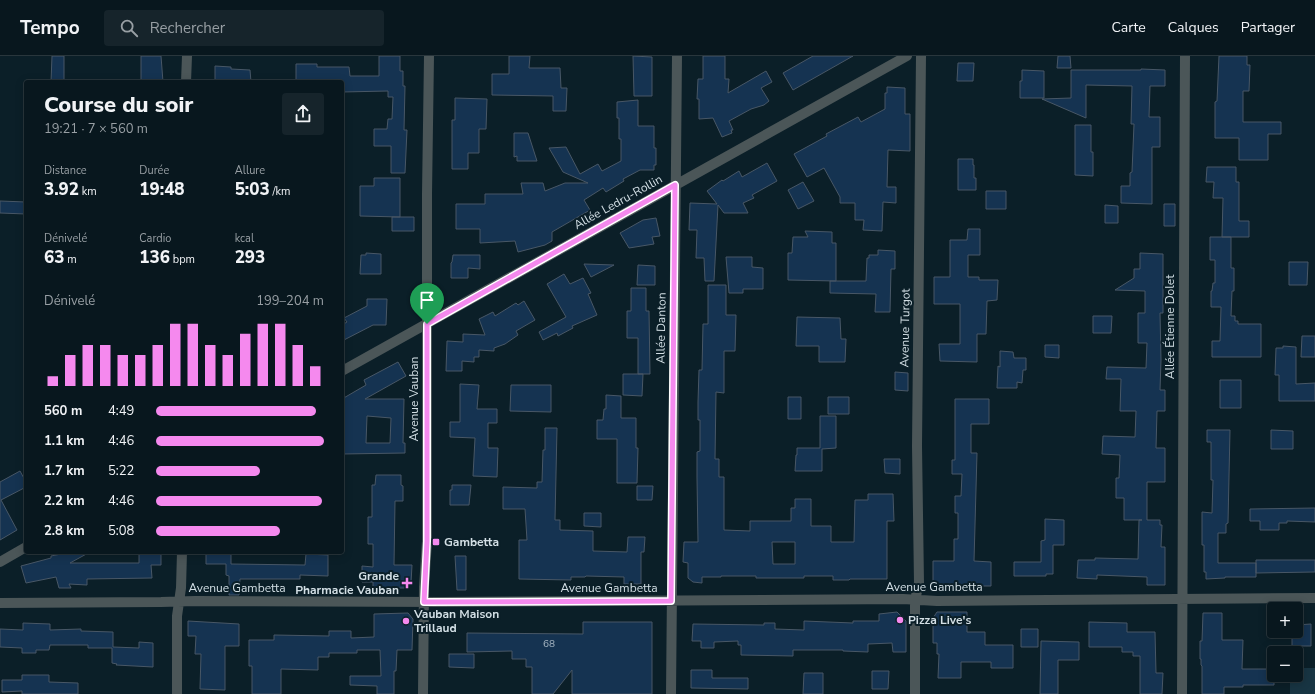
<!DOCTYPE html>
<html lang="fr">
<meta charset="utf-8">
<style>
:root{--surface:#08171e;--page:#16242b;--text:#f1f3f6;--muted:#989fa4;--line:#29363c;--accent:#f589ee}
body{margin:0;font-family:"Nunito Sans",sans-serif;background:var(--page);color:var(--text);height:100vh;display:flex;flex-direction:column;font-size:15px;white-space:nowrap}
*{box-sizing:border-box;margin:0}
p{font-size:13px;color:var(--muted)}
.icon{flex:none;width:22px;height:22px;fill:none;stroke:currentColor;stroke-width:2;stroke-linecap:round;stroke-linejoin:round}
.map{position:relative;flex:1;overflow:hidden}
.details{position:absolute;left:24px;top:24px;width:320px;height:474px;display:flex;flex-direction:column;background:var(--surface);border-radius:4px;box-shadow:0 2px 10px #0003,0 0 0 1px var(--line)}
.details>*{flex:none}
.tools{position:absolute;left:1267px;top:546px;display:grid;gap:8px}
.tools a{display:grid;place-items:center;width:36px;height:36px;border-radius:4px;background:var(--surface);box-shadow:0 2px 10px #0003,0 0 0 1px var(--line);font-size:20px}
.pin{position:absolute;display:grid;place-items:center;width:34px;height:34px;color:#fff;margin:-41px -17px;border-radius:50% 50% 50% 0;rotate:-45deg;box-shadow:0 0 4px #0007}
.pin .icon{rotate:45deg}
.round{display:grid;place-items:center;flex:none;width:42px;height:42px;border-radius:4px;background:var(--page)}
.headline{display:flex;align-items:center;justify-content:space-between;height:68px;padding:0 20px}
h1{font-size:22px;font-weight:800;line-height:30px}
.stats{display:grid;grid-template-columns:repeat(3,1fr);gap:6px;height:68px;padding:4px 20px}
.stats div{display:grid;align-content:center}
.stats b{font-size:17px;font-weight:800}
.stats small{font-size:11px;font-weight:400}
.stats p{font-size:11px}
.chart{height:112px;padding:8px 20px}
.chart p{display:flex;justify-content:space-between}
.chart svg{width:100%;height:72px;margin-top:4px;stroke:var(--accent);stroke-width:6}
ul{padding:0 20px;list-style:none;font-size:13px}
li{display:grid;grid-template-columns:64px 48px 1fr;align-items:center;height:30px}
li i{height:10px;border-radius:5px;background:var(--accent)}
header{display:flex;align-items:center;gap:24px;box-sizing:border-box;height:56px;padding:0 20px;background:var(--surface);border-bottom:1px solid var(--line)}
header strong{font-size:19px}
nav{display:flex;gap:22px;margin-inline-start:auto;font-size:14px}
.search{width:280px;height:36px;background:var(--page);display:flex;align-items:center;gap:10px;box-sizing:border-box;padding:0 14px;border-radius:4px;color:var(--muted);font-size:15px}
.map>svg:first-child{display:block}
</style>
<header>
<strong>Tempo</strong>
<div class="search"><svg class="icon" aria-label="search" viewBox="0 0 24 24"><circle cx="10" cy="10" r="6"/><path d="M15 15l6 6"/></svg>Rechercher</div>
<nav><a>Carte</a><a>Calques</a><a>Partager</a></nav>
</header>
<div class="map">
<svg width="1315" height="638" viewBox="0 0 1315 638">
<rect width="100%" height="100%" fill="#0b1f28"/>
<!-- green -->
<path fill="#183543" d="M1296,612H1315V638H1290V619H1296Z"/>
<!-- building -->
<path fill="#153351" stroke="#485766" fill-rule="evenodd" d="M52,0H64V26H51Z
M141,0H161L163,26H141Z
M379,0H400V15H403V30H405L404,74H407L405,117H391V90H374V73H387L388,63H392L393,41H388V35L342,36V26H296V8H317V11H349L350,20H379Z
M509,0H530L529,12H560L561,32H567L566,55H553V40L492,39V18H509Z
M633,0L652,1V40H634Z
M703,0H725V23H729L728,37L766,15L772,26L761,32L769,45L764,49L751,53L729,65L733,74H731L732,77L722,81L713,62L699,63V43H697L698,23H703Z
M813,0H853L793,34L783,17Z
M1058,0H1070L1071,12H1057Z
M1219,0H1247V9H1250L1249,35H1243V66H1281V78H1268V104H1239V82H1215V46L1217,45Z
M958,7H974L973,25H957Z
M215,10L231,11V13L250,14L251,26H215Z
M1141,13L1165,14V30H1150L1149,61H1160V91H1152V148L1121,147V130H1130V117L1132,116L1134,68H1131L1132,30L1086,29V62L1042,43L1071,42V14H1141Z
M1022,14L1044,15V42H1020V25H1022Z
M887,31L905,32V58H910V95L888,94L887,131H896V147L883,146L882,175L863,174L864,164H855V147H840V141L824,112L807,121L794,98L827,80L826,78L858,61L861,66L885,53V37H887Z
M455,42L487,43L486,73H479V97H468V113H452V64H455Z
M638,44V70H654V92H656V109H654V114H640L623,123L624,125L606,136L603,132L584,144L590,154L552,176V185L545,189L518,196L515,185L480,187V173H456V148H485V138H523L521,127H543L545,135L565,127H588L563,116L549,92L566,91L580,118L598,108L602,115L621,105V83H619V62H617V46Z
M1075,69H1091V96H1093V120L1075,119Z
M514,77H528L537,105H517V100L514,101Z
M958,103H973V109H974V122H976V134H958Z
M767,107L777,125L752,139L754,142L743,147L748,157H724L718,149L714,225H705L704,202H696L697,174H689L690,147L717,148L707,135L722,124L723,125L739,115L742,121Z
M1207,111H1236V126H1239V165H1249V181H1222L1223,142H1213L1214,126H1206Z
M374,122H400V161L360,160V130H374Z
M803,126L814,145L798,153L788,134Z
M986,135H1006V153H986Z
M0,145L26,146V158L0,157Z
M1164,148H1175V170H1164Z
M1105,149L1118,150V167H1105Z
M392,161H414V175H392Z
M656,162L660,180L652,181L654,188L629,192L620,177L643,164Z
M968,173H980V199H968V221H979V224H998L997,244L987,245L986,278H977V306L940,305L939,288H960V248H934V221H950V184H967Z
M805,175L832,176V187H836V225L788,224V197H792L793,181H808Z
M1210,181H1231V212H1234V235H1232L1231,260H1235V265H1238V268H1261V301H1212V285H1220L1221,251H1211V235H1212L1213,227H1215V204H1210Z
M878,194L895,195V213H891L890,256H875L876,238L830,237V225H866L867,202H869V199H878Z
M366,197L381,198V218H360L361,199H366Z
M1140,197L1163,198V257H1160L1161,304L1160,334H1165V355H1157L1156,392H1165V426H1147V464H1160V469H1162L1161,491H1165V529H1147V521L1097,519V523L1077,522L1078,504H1095V502L1138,503L1139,464H1142H1124V442H1116V422H1119L1120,399L1102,398L1103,380L1135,381L1136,355H1120L1121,323H1106L1107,311L1146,312L1147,287H1138V257H1145V235L1115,234L1134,222V213H1140Z
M453,199H480V213L468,212V222H451V207L452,206Z
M726,201H752V211L763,212V233H743V237H729Z
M1289,206H1308L1307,229H1289Z
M584,208L614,209L591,221Z
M638,209L655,210V229H637Z
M564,218L570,228L583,222L591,237L588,238L597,259L572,270L573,272L558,280L557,277L543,284L539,276L566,261L547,228Z
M708,229H726V259H736L735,295H724V337L716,336L715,403H719V421H724V474L750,475V465H791V452H795V443H811V470H831V486H854L855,444H868V438H893L894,465H887V523H850L849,524H833V520H804V522H756V520H721V521H702V527L693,526L688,522V507L683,506L684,486H698L697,421V396L700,395V364H698V346L699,314H702L703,268H708ZM772,486H795V508H773Z
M631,232H646V255H649L650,318H638V282H627V255H631Z
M367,243H387L386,269H373L342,285V269L347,266L344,262L367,250Z
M524,245L535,264L516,275L518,279L505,288L494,292V295L479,294V301H474V306L462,305V315H446L447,285L463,286V278L485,279L479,263L493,256L495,260L516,247L518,249Z
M1093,260H1112L1111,277H1093Z
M797,261L840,262L841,283H846L845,306H819V290H796Z
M1302,280H1315V301H1301Z
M1045,289H1059V302L1045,301Z
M1283,290L1296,291V328L1315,327V345H1279V319H1275L1276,292H1283Z
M1000,295L1013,296L1014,302H1026V314H1023L1022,327L1017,326V332H997L998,310L1000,311Z
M398,306L406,320L365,343H404L403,387H405V397L342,398V343L366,329L364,324ZM367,360L391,362L390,387H366Z
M895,316L908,317V335L895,334Z
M623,318H643L642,340L623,339Z
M1220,324H1241V352H1220Z
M460,328L479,329L477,353H497V367H488V392H498L497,421L473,420L475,382L450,381V366H460Z
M511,329H551V356L510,355Z
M606,339L621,340V362H636V392H638L637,427H617V383H597V364H603L604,353H606Z
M788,341H801V363H788Z
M828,341H849V358H828Z
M955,343H989V368H971V397H977L974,505L991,506V530H937L933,525V505H954V483H958V457H955V440H961L962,418H952V404H955Z
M820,360H836V392L822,393V415H795L796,399H797V392H820Z
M545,372H557L555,464H560V474L593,475V495L627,496L628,481H645L644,496H641V528H624V521L586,520L585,521H571V524L519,523V484H527L525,453H503V431L537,432V426H542L543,394H545Z
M1207,374H1230L1228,467L1226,468V477H1218V507H1256V521H1225V522L1206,523V516H1204V489H1202V456L1212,457L1213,424H1211V386H1207Z
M1271,374L1293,375V393H1271Z
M884,403H900V418L885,417Z
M20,415L26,426V431L1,444L17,474L0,484V426Z
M376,419H401V429L403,430V445H395L394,509H412L411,527L407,532H373V526H362V510L373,511V488H368V461H372V429H375Z
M452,429H471L469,449H450V434H452Z
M637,430H653L652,444H637Z
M1315,452V466L1287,465V467H1279V474H1260V465H1250V453Z
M584,457H601V471L584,470Z
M1045,463L1064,464V489H1053V518H1046V520H1014V506H1041V485L1045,484Z
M61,496H90L70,507H139V496H161V509H151L152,522L87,523V529L69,528L71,532H59L56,521L26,527L21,510L51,502V500L61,498Z
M206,496H231V508L305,509L306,498L328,499V520L300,519V523H240L239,539H229V520L226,519V508H206Z
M455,500H466V534H457Z
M1256,504H1315V516L1256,517Z
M897,556L906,565V596H893L892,587L868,588V596L843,595V594H793V600L741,599V589H738V585L714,586V592H701V585H692L693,568L764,569V567H775V573L804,574V565L853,567V565H879V558Z
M937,556H967V576H985V589H1013V612H991V606H961V622H938L939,598H937V587H933V562Z
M408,557L413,563L412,594H397L396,615H394V638H377V630L350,629V620H381L380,594H357V597H329V601H318V614L281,613V638H252V610H249V584H274V579L329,580V575H351V582L374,581V558Z
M1203,557H1222V584H1243L1242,613H1274V629H1243V631H1224V638H1202V610L1201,609V603H1200V585H1202Z
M188,565L239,568V590H225V634L200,633L201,598H195L196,580H188Z
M583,566H652V638H572V614L553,638H532V611H526V603H512V595L467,596V577L583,578Z
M1089,566L1127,567V576H1155L1156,617H1163L1162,638H1140V600H1133V596H1122V591H1089Z
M23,567L50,568V574L81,573V575L113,576V591L139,592V586L153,587V611L116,609L117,608L112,607V592H88V589H50L49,594H36V597H22V592L0,591V573L23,574Z
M1311,568V590H1292V575H1296V569Z
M1021,573H1038V591H1021Z
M1041,585L1079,586V604H1058V638H1040Z
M449,598H474V612L449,611Z
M691,614H712V622H748V633L691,632Z
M872,615H889L888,633H872Z
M804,617H823V638H803Z
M22,619H49V626L78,627V638H22V635L2,636V624H22Z"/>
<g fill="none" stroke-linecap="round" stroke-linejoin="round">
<!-- street -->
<path stroke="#4b5658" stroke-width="10" d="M186,26L187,0
M342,315L907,0
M0,506L26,491
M0,547L161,546L195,545L442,546L903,543L937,545L1315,542
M177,638V560L181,532L182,496
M423,638L424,531L427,485V138L429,0
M671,638L677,0
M915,638V544L919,527L917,390L921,0
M1182,638L1185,0"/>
</g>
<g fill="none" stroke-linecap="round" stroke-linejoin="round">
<defs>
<path id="route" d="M675,129L671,545L424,546L427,485V268Z"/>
</defs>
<!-- route casing -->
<use href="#route" stroke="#fff" stroke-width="8"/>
<!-- route -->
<use href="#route" stroke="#f589ee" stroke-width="5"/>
</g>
<!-- markers -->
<g fill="#f589ee" stroke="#0b1f28" stroke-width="1.5">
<rect x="432" y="482" width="8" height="8" rx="2"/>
<path d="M405 521h4v4h4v4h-4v4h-4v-4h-4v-4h4z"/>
<circle cx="900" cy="564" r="4"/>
<circle cx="406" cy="565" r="4"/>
</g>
<g text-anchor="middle" stroke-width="4" stroke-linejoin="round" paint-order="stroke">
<!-- number labels -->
<g font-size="10" fill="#a4b4c0">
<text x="549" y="591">68</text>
</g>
<!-- street labels -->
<g font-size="12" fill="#d3dfe5" stroke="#0b1f28">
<text transform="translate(618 146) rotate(-29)" y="4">Allée Ledru-Rollin</text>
<text transform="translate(1170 271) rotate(-90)" y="4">Allée Étienne Dolet</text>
<text transform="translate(661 272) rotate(-89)" y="4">Allée Danton</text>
<text transform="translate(905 272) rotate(-89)" y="4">Avenue Turgot</text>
<text transform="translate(414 343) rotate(-90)" y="4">Avenue Vauban</text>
<text x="934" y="535">Avenue Gambetta</text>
<text x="237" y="536">Avenue Gambetta</text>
<text x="609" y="536">Avenue Gambetta</text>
</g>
<!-- poi labels -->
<g font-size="12" font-weight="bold" fill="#d3dfe5" stroke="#0b1f28" text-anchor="start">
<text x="444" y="490">Gambetta</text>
<text x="399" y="524" text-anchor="end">Grande<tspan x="399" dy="14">Pharmacie Vauban</tspan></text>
<text x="414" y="562">Vauban Maison<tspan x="414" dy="14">Trillaud</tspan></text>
<text x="908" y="568">Pizza Live's</text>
</g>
</g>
</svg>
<div class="tools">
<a>+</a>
<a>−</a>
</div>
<div class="pin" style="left:427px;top:268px;background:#1e9e55"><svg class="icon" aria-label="arrive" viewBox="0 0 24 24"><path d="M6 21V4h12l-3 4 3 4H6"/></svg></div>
<section class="details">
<div class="headline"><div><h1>Course du soir</h1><p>19:21 · 7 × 560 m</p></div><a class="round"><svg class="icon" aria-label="share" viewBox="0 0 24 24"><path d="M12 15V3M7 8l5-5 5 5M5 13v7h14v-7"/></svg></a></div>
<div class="stats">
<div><p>Distance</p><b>3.92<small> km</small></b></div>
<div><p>Durée</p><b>19:48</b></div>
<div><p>Allure</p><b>5:03<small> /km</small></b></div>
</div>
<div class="stats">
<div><p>Dénivelé</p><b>63<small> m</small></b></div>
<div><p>Cardio</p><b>136<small> bpm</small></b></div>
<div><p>kcal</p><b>293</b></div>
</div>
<div class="chart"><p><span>Dénivelé</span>199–204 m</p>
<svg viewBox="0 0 160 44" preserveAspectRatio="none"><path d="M5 44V38M15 44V25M25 44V19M35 44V19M45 44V25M55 44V25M65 44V19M75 44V6M85 44V6M95 44V19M105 44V25M115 44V12M125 44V6M135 44V6M145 44V19M155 44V32"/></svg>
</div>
<ul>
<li><b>560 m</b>4:49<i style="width:95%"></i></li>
<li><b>1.1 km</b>4:46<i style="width:100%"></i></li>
<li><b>1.7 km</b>5:22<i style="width:62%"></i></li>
<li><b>2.2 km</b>4:46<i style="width:99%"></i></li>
<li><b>2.8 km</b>5:08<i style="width:74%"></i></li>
</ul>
</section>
</div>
